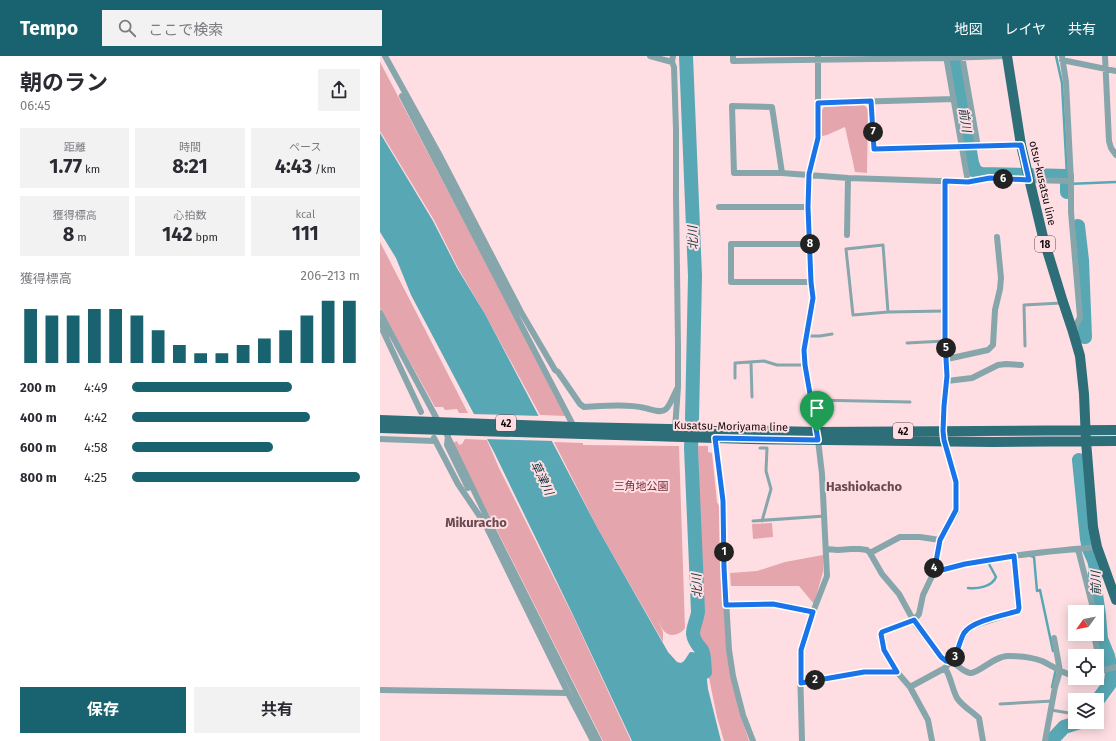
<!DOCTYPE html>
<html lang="ja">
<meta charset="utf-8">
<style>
:root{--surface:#fff;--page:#f2f2f3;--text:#2b2b33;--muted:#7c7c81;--accent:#18636f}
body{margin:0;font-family:"Fira Sans","Noto Sans JP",sans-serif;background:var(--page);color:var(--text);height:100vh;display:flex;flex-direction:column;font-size:15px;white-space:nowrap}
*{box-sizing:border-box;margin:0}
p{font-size:13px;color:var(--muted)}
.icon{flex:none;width:22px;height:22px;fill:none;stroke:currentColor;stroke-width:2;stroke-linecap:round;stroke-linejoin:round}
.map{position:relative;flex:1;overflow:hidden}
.panel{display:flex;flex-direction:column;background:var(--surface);width:380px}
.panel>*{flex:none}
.needle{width:26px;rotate:237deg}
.fabs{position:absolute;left:688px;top:549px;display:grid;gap:8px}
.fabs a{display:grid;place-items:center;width:36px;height:36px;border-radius:0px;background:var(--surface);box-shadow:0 2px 10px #0003;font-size:20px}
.pin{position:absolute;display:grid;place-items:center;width:34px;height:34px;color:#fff;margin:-41px -17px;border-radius:50% 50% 50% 0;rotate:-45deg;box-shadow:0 0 4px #0007}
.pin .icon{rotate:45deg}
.km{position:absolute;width:20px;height:20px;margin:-10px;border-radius:50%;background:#222;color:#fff;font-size:11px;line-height:20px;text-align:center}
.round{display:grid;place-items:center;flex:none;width:42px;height:42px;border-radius:0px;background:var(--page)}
.headline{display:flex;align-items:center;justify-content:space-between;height:68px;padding:0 20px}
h1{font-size:22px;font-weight:700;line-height:30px}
.stats{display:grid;grid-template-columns:repeat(3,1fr);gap:6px;height:68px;padding:4px 20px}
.stats div{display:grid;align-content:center;border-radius:0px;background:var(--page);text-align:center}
.stats b{font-size:20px;font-weight:700}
.stats small{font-size:11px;font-weight:400}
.stats p{font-size:11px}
.chart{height:112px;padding:8px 20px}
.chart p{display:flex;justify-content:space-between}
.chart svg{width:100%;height:72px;margin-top:4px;stroke:var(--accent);stroke-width:6}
.action{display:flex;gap:8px;margin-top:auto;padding:8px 20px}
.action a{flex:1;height:46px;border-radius:0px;background:var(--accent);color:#fff;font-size:16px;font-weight:700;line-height:46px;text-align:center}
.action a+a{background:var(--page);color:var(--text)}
ul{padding:0 20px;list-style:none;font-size:13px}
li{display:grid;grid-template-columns:64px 48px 1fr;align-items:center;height:30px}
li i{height:10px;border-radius:5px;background:var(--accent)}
header{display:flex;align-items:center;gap:24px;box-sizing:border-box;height:56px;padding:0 20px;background:var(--accent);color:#fff}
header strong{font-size:19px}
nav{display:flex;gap:22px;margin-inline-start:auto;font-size:14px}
.search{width:280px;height:36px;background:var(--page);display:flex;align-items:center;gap:10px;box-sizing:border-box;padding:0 14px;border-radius:0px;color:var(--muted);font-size:15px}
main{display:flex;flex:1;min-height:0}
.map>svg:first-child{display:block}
</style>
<header>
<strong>Tempo</strong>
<div class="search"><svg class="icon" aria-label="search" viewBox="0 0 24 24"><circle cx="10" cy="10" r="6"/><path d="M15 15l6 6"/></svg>ここで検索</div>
<nav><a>地図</a><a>レイヤ</a><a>共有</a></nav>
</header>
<main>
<section class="panel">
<div class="headline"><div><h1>朝のラン</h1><p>06:45</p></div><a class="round"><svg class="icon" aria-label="share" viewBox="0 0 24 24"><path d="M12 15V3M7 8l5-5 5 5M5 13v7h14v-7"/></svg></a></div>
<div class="stats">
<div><p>距離</p><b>1.77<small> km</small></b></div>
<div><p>時間</p><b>8:21</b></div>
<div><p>ペース</p><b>4:43<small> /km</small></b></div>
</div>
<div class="stats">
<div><p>獲得標高</p><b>8<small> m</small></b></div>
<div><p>心拍数</p><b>142<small> bpm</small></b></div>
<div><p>kcal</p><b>111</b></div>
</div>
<div class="chart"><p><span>獲得標高</span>206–213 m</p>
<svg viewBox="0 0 160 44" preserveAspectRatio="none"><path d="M5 44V11M15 44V15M25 44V15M35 44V11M45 44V11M55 44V15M65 44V24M75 44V33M85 44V38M95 44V38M105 44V33M115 44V29M125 44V24M135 44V15M145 44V6M155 44V6"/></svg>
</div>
<ul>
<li><b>200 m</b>4:49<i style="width:70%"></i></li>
<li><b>400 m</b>4:42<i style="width:78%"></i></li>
<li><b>600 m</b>4:58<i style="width:62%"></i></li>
<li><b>800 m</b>4:25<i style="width:100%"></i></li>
</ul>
<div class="action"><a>保存</a><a>共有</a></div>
</section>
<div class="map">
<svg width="736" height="685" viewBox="0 0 736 685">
<rect width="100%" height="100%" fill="#fedee2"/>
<!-- green -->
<path fill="#e5a5ad" d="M0,6L186,359L187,360L160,359L105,258L78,212L54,164L0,75Z
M484,49L488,53L487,117L475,116C472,100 468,86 465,71L447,79L442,80V54L444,51Z
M0,186L88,357H79L77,353L65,354L63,351H55L0,252Z
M85,383L107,384L119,412L194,562L251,685H223L73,387L77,385L79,389L82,388Z
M174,386L203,387V389L299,390L305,572C301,578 291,582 285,576C282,574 280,568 278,565L283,576V586L218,473Z
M318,390H328V396L332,397L337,446L340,452L344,555L347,599L359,655L369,685H344L337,661L327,612L325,593L317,584L316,577L321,563Z
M392,467L393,481L373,483L372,468Z
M443,499V516L434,548L419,530H351L350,517L377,515L405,506Z"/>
<!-- water -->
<path fill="#58a7b4" d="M0,77L53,165L77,212L105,258L176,393L218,473L288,596L297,606L301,607L304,605L310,596L324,597L328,633L341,685H252L194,561L114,396L31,239L16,202L0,176Z"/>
<!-- pier -->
<path fill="#fedee2" d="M91,358L161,360L175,385L105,383Z"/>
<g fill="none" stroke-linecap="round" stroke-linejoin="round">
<!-- stream -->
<path stroke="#58a7b4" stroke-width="2.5" d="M676,0L682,27L687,120
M687,128L736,126
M651,500L654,501L657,535L660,534L673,595
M716,512L722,520
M588,532C597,533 612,531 616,521L609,508L610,506H612
M672,631L676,613"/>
<!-- river -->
<path stroke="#58a7b4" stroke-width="14" d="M306,0L315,220L312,363
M574,0L592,107L595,115L601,118L687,120V136
M698,170L702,204L705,281
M312,370L311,392L318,556C317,564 313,570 313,578C314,586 318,589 322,594C325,599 324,610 325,616
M699,404L707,483L709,493L714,504L716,512L714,523L719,560L721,583L728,600L732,617L731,626L717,645
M671,685L684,671L700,666"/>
<!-- service -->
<path stroke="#86a6ab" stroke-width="3" d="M508,256L503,189L466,193L473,259L508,256L565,255
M426,280H440L452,278
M527,287L565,285
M645,290L644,249L681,247
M371,306L372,341
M355,322V307L384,305L397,309H425
M432,344L530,346
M380,392H387L386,415L391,433L382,465
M373,465L445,460
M620,648L673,645
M671,654L689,657"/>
<!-- minor -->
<path stroke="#86a6ab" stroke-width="6" d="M5,0L59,98L141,256L175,314L178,316L200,348L204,351C224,350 246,348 265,352C271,353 281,358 286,353C290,350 295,336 298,331
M270,0L292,6
M293,0L292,6L294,11L296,74V140L298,289V331L295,373
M353,0V5L566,2L625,0
M566,0L588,126
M582,0L598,91
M682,0L686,26L691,125V156L700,261L693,276
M725,0L729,85L731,92L736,99
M682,4L736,15
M22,40L194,371
M491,45L494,93L641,89
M438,47L574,43
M402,117L392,51L352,50L354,117H402L468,122L588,126L610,122L649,124L691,125
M339,151H428
M467,179L468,122
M430,188H351V226H431
M0,257L58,365
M0,266L7,279
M3,275L41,356
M567,303L608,294L613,289L615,254L620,233L621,222L617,181
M567,325L592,322L618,309L626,308L641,309
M65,375L115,478L219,685
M68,380L67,389L88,432
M54,382L78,428L105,468L188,637L213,685
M335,382L343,445L344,511L349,594L353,620L363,659L373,685
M0,383L55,385
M446,493L458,494L471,493H480L487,494L490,497L502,518L519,538L536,569L561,601C565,604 568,604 572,606C578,609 583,616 590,617C598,618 614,600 628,600C639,600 652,601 662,605C673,610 683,618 695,620
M698,493L714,556
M490,497L520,481H540L560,484
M554,516C607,501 662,496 717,491
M346,549L398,548L433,556
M714,578L721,615
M565,612C571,621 572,633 577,642C583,651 592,655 599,662L603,685
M717,616L736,611
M421,627L484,616H517
M530,631L565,612L575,600L585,577L593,570L638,555L639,552L634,500
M0,634L188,637
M422,685L420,612L421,593L433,556L447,520L442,418L438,384L425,309L424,294L433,242L431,226L428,151L429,118L438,83V0
M552,685L548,664L530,631L517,616L504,595L501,578L502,576L534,564L539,558L543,539L554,516L560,484L577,455L576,426L564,384L563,375L564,350L567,320L565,285L566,243L565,125
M665,685L675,631L680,615L674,582"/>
<!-- primary -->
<path stroke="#2d6e79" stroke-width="10" d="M627,0L641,89L663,181L682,243L693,276L700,300L704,338L706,385L713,471L717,491L736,544
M0,364L194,371L437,376L736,374
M0,372L369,383L613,386L736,385"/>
</g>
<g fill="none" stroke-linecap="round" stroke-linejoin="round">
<defs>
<path id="route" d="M491,45L494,93L641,89L649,124L610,122L588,126L565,125V285L567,320L564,350L563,375L564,384L576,426V454L560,484L554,516L585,508L634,500L639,552L638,555C624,559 592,565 584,577C579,586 578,597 572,606L566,605L561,601L534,564L502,576L501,578L504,594L517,616H484L421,627V594L433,556L393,548L346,549L344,511L343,445L335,382L438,384L425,309L424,294L433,242L431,226L428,151L429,118L438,82V47Z"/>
</defs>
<!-- route casing -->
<use href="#route" stroke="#fff" stroke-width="8"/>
<!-- route -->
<use href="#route" stroke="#1a73e8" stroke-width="5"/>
</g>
<g text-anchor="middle" stroke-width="4" stroke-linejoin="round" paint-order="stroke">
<!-- shield labels -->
<g fill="#fedee2" stroke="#5c4a4c" stroke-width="1">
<rect x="655" y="180" width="20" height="16" rx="3"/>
<rect x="116" y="359" width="20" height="16" rx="3"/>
<rect x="513" y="367" width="20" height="16" rx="3"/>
</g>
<g font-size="10" font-weight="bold" fill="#160a0c">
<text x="665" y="192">18</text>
<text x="126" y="371">42</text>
<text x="523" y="379">42</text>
</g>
<!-- street labels -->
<g font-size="11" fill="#160a0c" stroke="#fedee2">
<text transform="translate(663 127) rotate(77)" y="4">otsu-kusatsu line</text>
<text transform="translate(351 370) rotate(1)" y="4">Kusatsu-Moriyama line</text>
</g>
<!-- park labels -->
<g font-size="11" fill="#752839" stroke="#fedee2">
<text x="261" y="434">三角地公園</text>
</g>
<!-- water labels -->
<g font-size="12" font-style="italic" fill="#10363d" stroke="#fedee2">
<text transform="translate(585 64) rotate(81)" y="4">前川</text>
<text transform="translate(313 182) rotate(-92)" y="4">北川</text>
<text transform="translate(162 422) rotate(64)" y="4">草津川</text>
<text transform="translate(716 527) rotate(-91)" y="4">前川</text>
<text transform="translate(317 530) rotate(-92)" y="4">北川</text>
</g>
<!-- quarter labels -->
<g font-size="13" font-weight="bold" fill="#6b4a4f" stroke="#fedee2">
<text x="484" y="435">Hashiokacho</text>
<text x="96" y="471">Mikuracho</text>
</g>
</g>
</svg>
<div class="fabs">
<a><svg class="needle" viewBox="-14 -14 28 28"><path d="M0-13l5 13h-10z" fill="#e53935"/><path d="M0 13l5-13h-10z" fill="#7c7c81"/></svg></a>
<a><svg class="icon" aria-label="locate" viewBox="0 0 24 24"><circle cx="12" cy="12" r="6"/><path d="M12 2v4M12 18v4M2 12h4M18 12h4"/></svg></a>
<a><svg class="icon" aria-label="layers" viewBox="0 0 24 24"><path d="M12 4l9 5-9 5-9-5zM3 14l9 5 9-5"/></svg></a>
</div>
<div class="pin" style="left:437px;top:376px;background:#1e9e55"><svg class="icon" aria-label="arrive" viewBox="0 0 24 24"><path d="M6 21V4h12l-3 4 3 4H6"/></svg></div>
<b class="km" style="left:344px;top:496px">1</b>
<b class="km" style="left:435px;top:624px">2</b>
<b class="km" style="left:575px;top:601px">3</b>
<b class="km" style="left:554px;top:512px">4</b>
<b class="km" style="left:566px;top:292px">5</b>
<b class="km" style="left:623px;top:123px">6</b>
<b class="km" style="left:493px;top:76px">7</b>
<b class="km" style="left:430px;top:188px">8</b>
</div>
</main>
